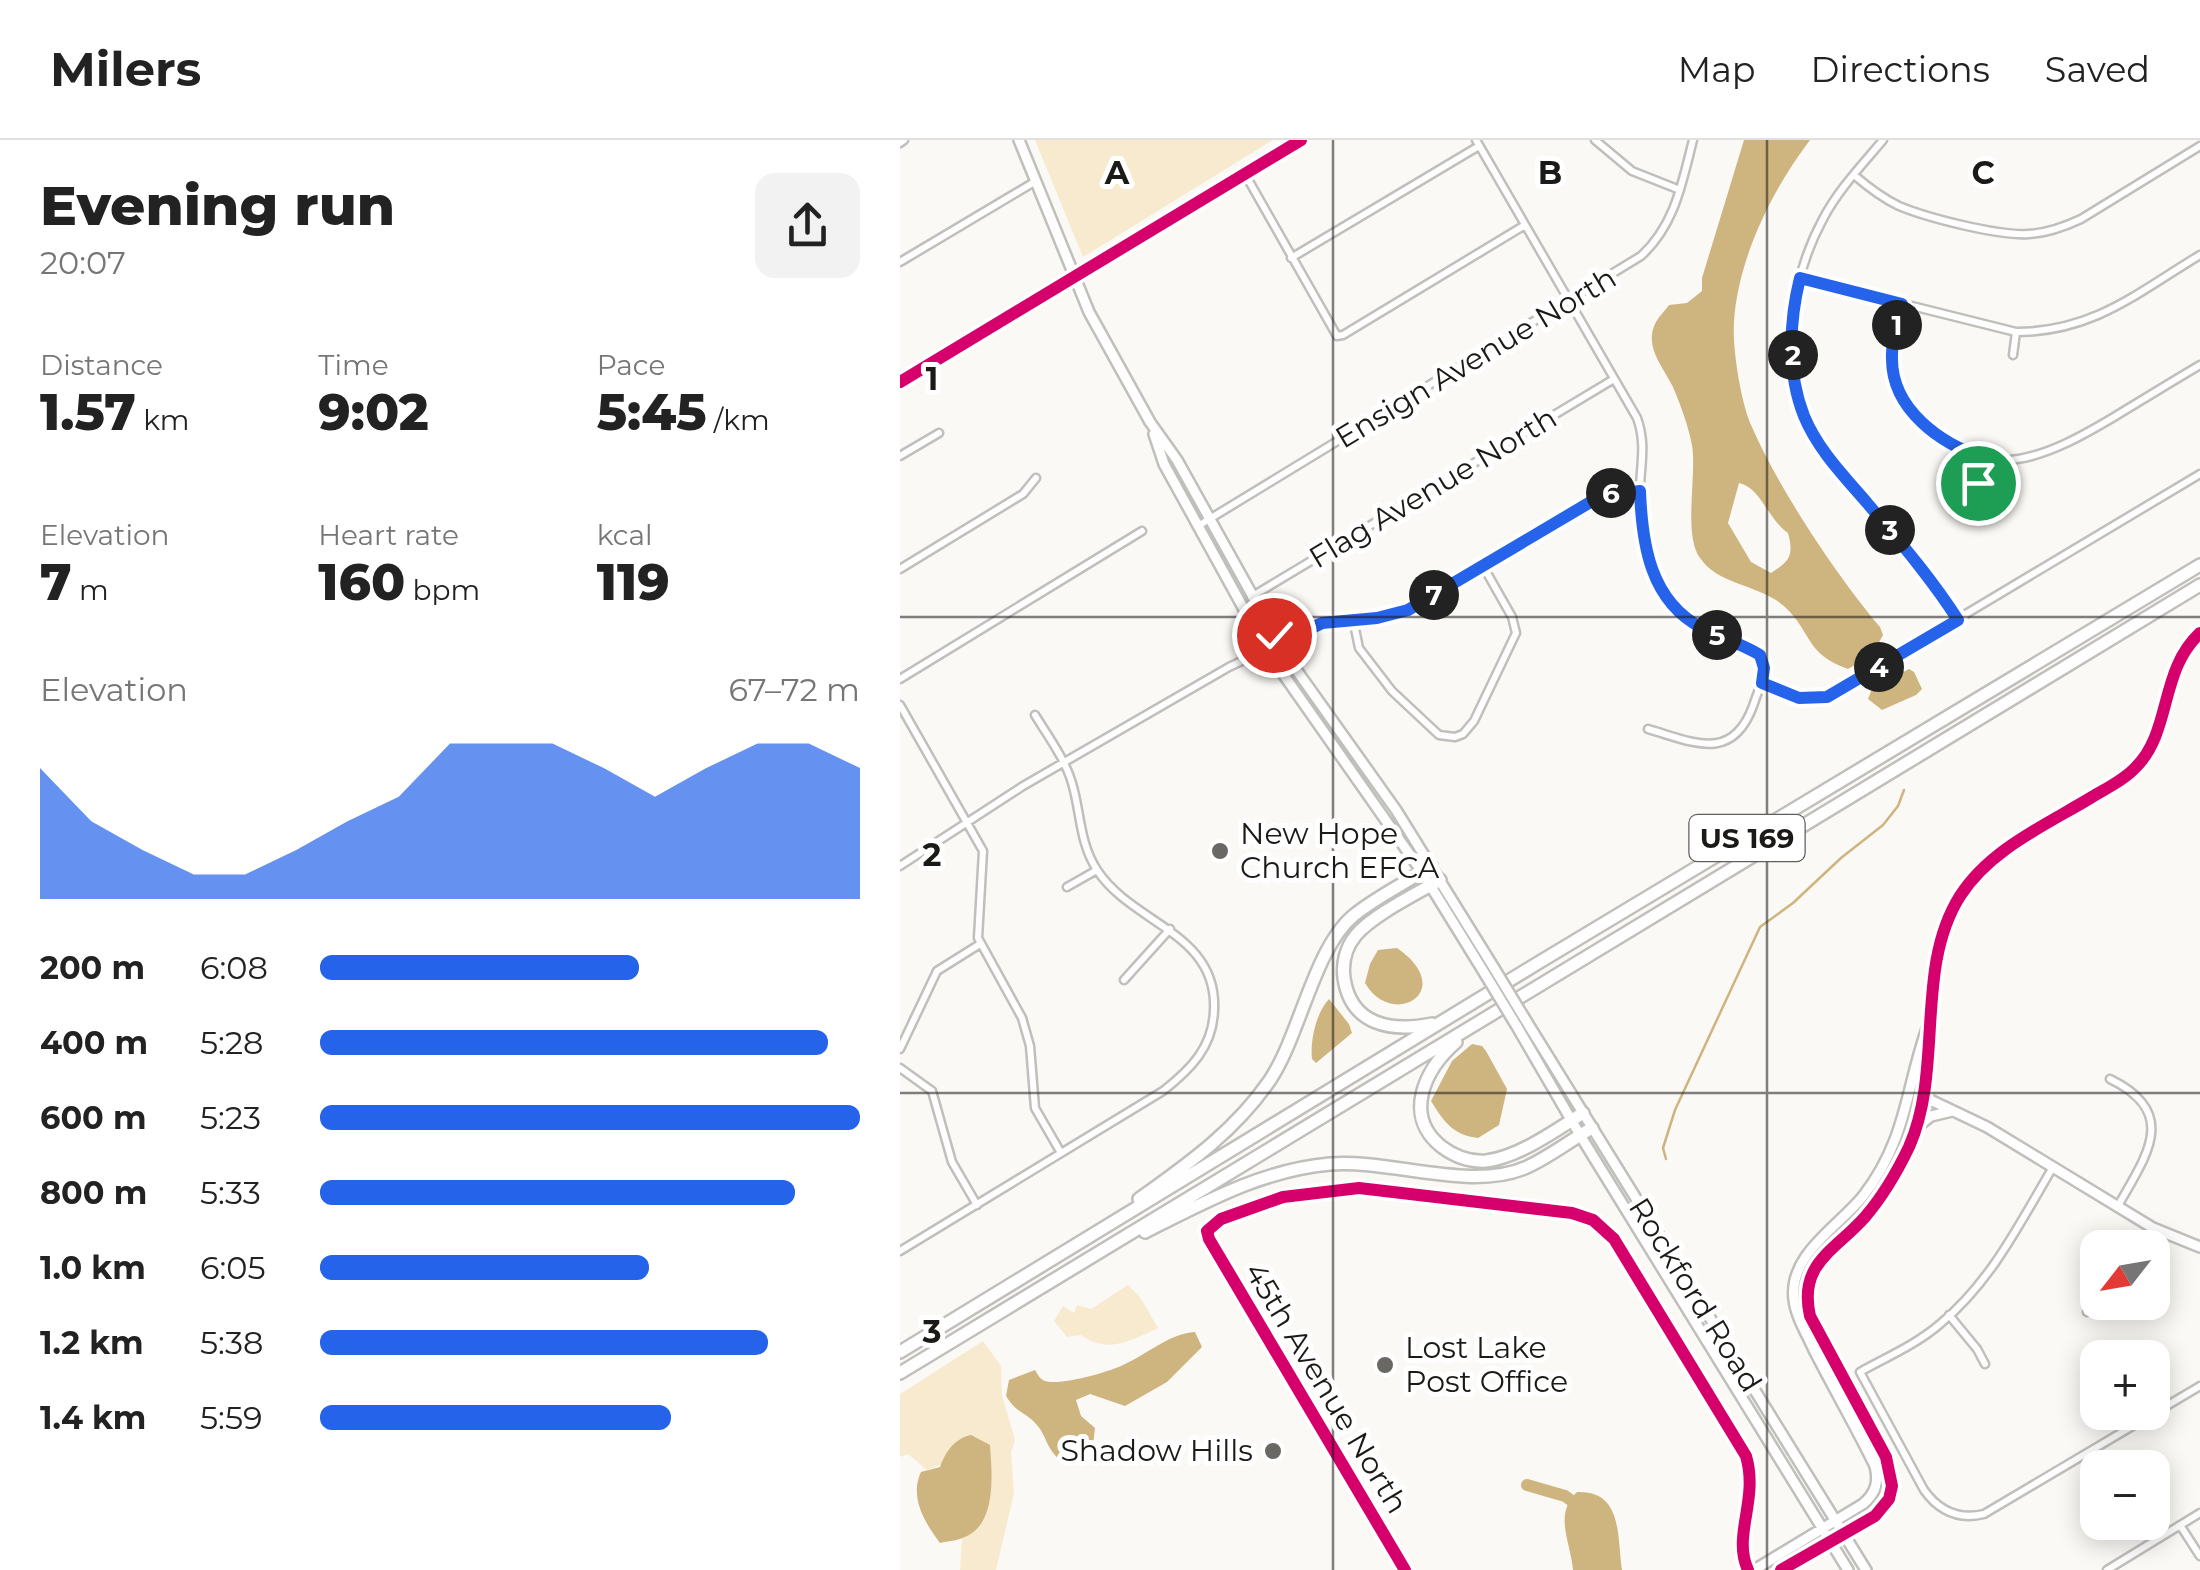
<!DOCTYPE html>
<meta charset="utf-8">
<style>
:root{--surface:#fff;--page:#f2f2f2;--text:#222;--muted:#767676;--line:#e0e0e0;--accent:#2563eb}
body{margin:0;font-family:Montserrat,sans-serif;background:var(--page);color:var(--text);height:100vh;display:flex;flex-direction:column;font-size:38px;white-space:nowrap}
*{box-sizing:border-box;margin:0}
p{font-size:32px;color:var(--muted)}
.icon{flex:none;width:55px;height:55px;fill:none;stroke:currentColor;stroke-width:2;stroke-linecap:round;stroke-linejoin:round}
.map{position:relative;flex:1;overflow:hidden}
.drawer{display:flex;flex-direction:column;background:var(--surface);width:900px}
.drawer>*{flex:none}
.needle{width:65px;rotate:239deg}
.controls{position:absolute;left:1180px;top:1090px;display:grid;gap:20px}
.controls a{display:grid;place-items:center;width:90px;height:90px;border-radius:20px;background:var(--surface);box-shadow:0 5px 25px #0003;font-size:50px}
.pin{position:absolute;display:grid;place-items:center;width:85px;height:85px;color:#fff;margin:-42px;border:5px solid #fff;border-radius:50%;box-shadow:0 2px 10px #0007}
.km{position:absolute;width:50px;height:50px;margin:-25px;border-radius:50%;background:#222;color:#fff;font-size:28px;line-height:50px;text-align:center}
.round{display:grid;place-items:center;flex:none;width:105px;height:105px;border-radius:20px;background:var(--page)}
.headline{display:flex;align-items:center;justify-content:space-between;height:170px;padding:0 40px}
h1{font-size:55px;font-weight:800;line-height:75px}
.figures{display:grid;grid-template-columns:repeat(3,1fr);gap:15px;height:170px;padding:10px 40px}
.figures div{display:grid;align-content:center}
.figures b{font-size:50px;font-weight:800}
.figures small{font-size:28px;font-weight:400}
.figures p{font-size:28px}
.chart{height:280px;padding:20px 40px}
.chart p{display:flex;justify-content:space-between}
.chart svg{width:100%;height:180px;margin-top:10px;fill:var(--accent);opacity:.7}
ul{padding:0 40px;list-style:none;font-size:32px}
li{display:grid;grid-template-columns:160px 120px 1fr;align-items:center;height:75px}
li i{height:25px;border-radius:12px;background:var(--accent)}
header{display:flex;align-items:center;gap:60px;box-sizing:border-box;height:140px;padding:0 50px;background:var(--surface);border-bottom:2px solid var(--line)}
header strong{font-size:48px}
nav{display:flex;gap:55px;margin-inline-start:auto;font-size:35px}
main{display:flex;flex:1;min-height:0}
.map>svg:first-child{display:block}
</style>
<header>
<strong>Milers</strong>
<nav><a>Map</a><a>Directions</a><a>Saved</a></nav>
</header>
<main>
<section class="drawer">
<div class="headline"><div><h1>Evening run</h1><p>20:07</p></div><a class="round"><svg class="icon" aria-label="share" viewBox="0 0 24 24"><path d="M12 15V3M7 8l5-5 5 5M5 13v7h14v-7"/></svg></a></div>
<div class="figures">
<div><p>Distance</p><b>1.57<small> km</small></b></div>
<div><p>Time</p><b>9:02</b></div>
<div><p>Pace</p><b>5:45<small> /km</small></b></div>
</div>
<div class="figures">
<div><p>Elevation</p><b>7<small> m</small></b></div>
<div><p>Heart rate</p><b>160<small> bpm</small></b></div>
<div><p>kcal</p><b>119</b></div>
</div>
<div class="chart"><p><span>Elevation</span>67–72 m</p>
<svg viewBox="0 0 160 44" preserveAspectRatio="none"><path d="M0 44V12L10 25L20 32L30 38L40 38L50 32L60 25L70 19L80 6L90 6L100 6L110 12L120 19L130 12L140 6L150 6L160 12V44z"/></svg>
</div>
<ul>
<li><b>200 m</b>6:08<i style="width:59%"></i></li>
<li><b>400 m</b>5:28<i style="width:94%"></i></li>
<li><b>600 m</b>5:23<i style="width:100%"></i></li>
<li><b>800 m</b>5:33<i style="width:88%"></i></li>
<li><b>1.0 km</b>6:05<i style="width:61%"></i></li>
<li><b>1.2 km</b>5:38<i style="width:83%"></i></li>
<li><b>1.4 km</b>5:59<i style="width:65%"></i></li>
</ul>
</section>
<div class="map">
<svg width="1300" height="1430" viewBox="0 0 1300 1430">
<rect width="100%" height="100%" fill="#fbf9f5"/>
<!-- green -->
<path fill="#f8eacf" d="M135,0H373L183,117Z
M228,1145L240,1157L258,1188C232,1200 208,1215 181,1195L167,1197L154,1181L163,1166L174,1173L177,1165L191,1169Z
M83,1201L101,1226L102,1255L115,1300L111,1312L114,1353L96,1430H60L62,1399L74,1391L91,1322L90,1305L27,1330L8,1314L0,1317V1254Z"/>
<!-- water -->
<path fill="#ceb47f" fill-rule="evenodd" d="M844,0H910C872,50 838,118 834,182C832,207 841,264 852,287C879,349 936,435 980,487L983,495L972,515L948,529C905,514 912,492 885,467C860,444 819,446 800,418C783,395 797,336 792,305C788,285 781,266 773,247C764,228 744,207 755,184C758,177 765,171 769,165L787,163L802,151V138ZM839,343C861,348 867,378 888,393C894,415 890,421 871,433L851,422L828,383Z
M1009,529L1014,532L1022,549L1016,555L982,570L968,559L972,549Z
M497,808C559,851 492,890 465,843L470,824L478,810Z
M429,859L449,884L452,893L416,923L412,919C410,901 416,873 429,859Z
M572,904L582,906L586,911L607,949L599,985L578,998C553,995 544,982 531,961L552,921Z
M295,1192L302,1207L267,1242L225,1266L190,1254L176,1260L181,1276L195,1288L193,1305L159,1319C146,1308 146,1294 136,1284C125,1271 117,1274 106,1256L109,1240L135,1230C138,1235 140,1239 145,1241C160,1246 209,1232 223,1225C248,1214 268,1194 295,1192Z
M71,1295L90,1305C92,1333 97,1384 65,1397C57,1401 48,1401 40,1403C25,1383 9,1357 21,1332L40,1327C46,1311 54,1299 71,1295Z
M677,1352C723,1350 717,1397 722,1430H673C671,1403 653,1374 677,1352Z"/>
<g fill="none" stroke-linecap="round" stroke-linejoin="round">
<!-- stream -->
<path stroke="#ceb47f" stroke-width="2.5" d="M766,1019L763,1008L775,970L860,787L893,763L941,718L983,685L998,666L1004,650"/>
<!-- river -->
<path stroke="#ceb47f" stroke-width="12" d="M627,1345L665,1356L683,1369"/>
<defs>
<path id="street" d="M576,0L737,278C746,303 741,322 740,347C739,383 744,430 767,459C793,492 846,495 864,521C865,537 858,551 853,566C832,623 793,602 748,589
M695,0L732,31L780,50
M983,0C962,25 938,50 923,79C887,146 876,240 920,306C962,368 1018,417 1058,480
M0,3L4,0
M345,34L437,196L443,195L625,85
M954,35C968,47 982,58 999,66C1028,78 1098,96 1129,94C1147,93 1164,87 1181,79L1300,6
M391,118L579,6
M0,122L136,41
M900,138L1116,192C1193,192 1237,153 1300,115
M1002,164C991,214 984,245 1024,285C1087,348 1150,315 1214,277C1242,260 1271,242 1300,225
M1113,215L1116,192
M0,316L39,293
M1079,343L1084,318
M298,386L741,116C775,85 782,43 793,0
M0,429L123,354L136,338
M351,457L714,239
M453,479L459,508L492,551L539,595L555,597L563,594L574,581L616,493L612,477L583,426
M0,539L242,391
M862,543L899,557H927L1300,334
M0,565L83,711L78,798L122,878L130,906L135,968L161,1013
M0,726L123,646L329,527L422,483L477,478L508,469L699,357L740,351
M167,747L197,730
M224,840L270,789
M0,909L37,831L80,804
M0,928L32,951L52,1022L77,1065
M1210,939C1280,973 1246,1016 1218,1066
M1153,1027C1120,1083 1091,1142 1040,1184C1017,1204 987,1217 960,1232L1024,1350C1039,1371 1059,1380 1084,1374L1300,1246
M1241,1108L1253,1088
M0,1111L263,951C291,929 313,907 314,870C318,793 232,784 197,730C179,702 181,673 172,643C165,619 148,596 135,575
M1187,1172L1199,1162
M1049,1175L1077,1209L1085,1224
M1280,1385L1300,1416
M505,1430L309,1099L307,1091L321,1079L383,1057L459,1048L672,1073L693,1080L714,1099L846,1316C859,1360 832,1395 848,1430
M1207,1430L1300,1373"/>
<path id="secondary" d="M119,0L189,172L250,282L277,320L385,514L496,670L594,828
M0,242L401,0
M254,294L264,324L367,511L522,732L585,834
M625,879L966,1430
M616,885L680,995L948,1430
M1022,956L1087,987L1253,1088L1300,1107
M1017,987L1031,976L1052,971
M854,1430L963,1364C976,1353 979,1342 975,1326C956,1287 934,1249 914,1210C907,1194 896,1177 894,1160C888,1114 940,1086 964,1055C1008,998 1006,944 1029,883
M881,1430L975,1376L989,1359L992,1346L986,1317L910,1176C898,1123 935,1111 965,1077C983,1056 997,1032 1009,1007C1044,928 1014,829 1060,756C1090,709 1146,685 1192,657C1207,648 1224,640 1236,627C1272,591 1259,531 1300,493"/>
<path id="highway" d="M532,884C492,892 451,886 444,838C442,823 446,807 456,795C473,775 516,754 540,740
M556,902C525,929 502,976 542,1007C554,1016 570,1022 586,1021C619,1017 656,990 683,973
M239,1059C288,1024 335,991 370,940C400,895 414,809 453,776C476,757 506,743 531,726
M245,1092C305,1062 362,1030 430,1024C491,1019 572,1052 627,1027C649,1017 671,1000 692,988
M0,1212L638,823L1300,425
M0,1233L1300,445"/>
</defs>
<!-- street casing -->
<use href="#street" stroke="#c0bfbc" stroke-width="11"/>
<!-- secondary casing -->
<use href="#secondary" stroke="#c0bfbc" stroke-width="14"/>
<!-- highway casing -->
<use href="#highway" stroke="#c0bfbc" stroke-width="16"/>
<!-- street -->
<use href="#street" stroke="#fefefe" stroke-width="6"/>
<!-- secondary -->
<use href="#secondary" stroke="#fefefe" stroke-width="9"/>
<!-- highway -->
<use href="#highway" stroke="#fefefe" stroke-width="11"/>
<defs>
<path id="secondary-bridge" d="M594,828L625,879
M585,834L616,885"/>
</defs>
<!-- secondary-bridge casing -->
<use href="#secondary-bridge" stroke="#c0bfbc" stroke-width="14" stroke-linecap="butt"/>
<!-- secondary-bridge -->
<use href="#secondary-bridge" stroke="#fefefe" stroke-width="9"/>
<defs>
<path id="cycleway" d="M0,242L401,0
M505,1430L309,1099L307,1091L321,1079L383,1057L459,1048L672,1073L693,1080L714,1099L846,1316C859,1360 832,1395 848,1430
M881,1430L975,1376L989,1359L992,1346L986,1317L910,1176C898,1123 935,1111 965,1077C983,1056 997,1032 1009,1007C1044,928 1014,829 1060,756C1090,709 1146,685 1192,657C1207,648 1224,640 1236,627C1272,591 1259,531 1300,493"/>
</defs>
<!-- cycleway casing -->
<use href="#cycleway" stroke="#fff" stroke-width="19"/>
<!-- cycleway -->
<use href="#cycleway" stroke="#d6006c" stroke-width="12"/>
</g>
<g fill="none" stroke-linecap="round" stroke-linejoin="round">
<defs>
<path id="route" d="M374,495L379,504L422,483L477,478L508,470L699,357L740,351C742,404 750,461 802,488C821,498 842,504 860,515L864,528L862,543L899,558L927,557L1058,480C1031,438 1000,402 968,364C944,336 918,310 904,276C887,233 889,182 900,138L1002,164C998,181 991,200 992,219C992,270 1041,304 1084,318L1078,343"/>
</defs>
<!-- route casing -->
<use href="#route" stroke="#fff" stroke-width="20"/>
<!-- route -->
<use href="#route" stroke="#2563eb" stroke-width="12"/>
</g>
<!-- grid -->
<path fill="none" stroke="#1b1a17" stroke-width="2.5" stroke-opacity="0.55" d="M433,0V1430M867,0V1430M0,477H1300M0,953H1300"/>
<!-- markers -->
<g fill="#696865" stroke="#fff" stroke-width="4">
<circle cx="320" cy="711" r="10"/>
<circle cx="485" cy="1225" r="10"/>
<circle cx="373" cy="1311" r="10"/>
</g>
<g text-anchor="middle" stroke-width="10" stroke-linejoin="round" paint-order="stroke">
<!-- shield labels -->
<rect fill="#fff" stroke="#5f5f5d" stroke-width="2.5" x="789.5" y="675" width="115" height="46" rx="8"/>
<g font-size="28" font-weight="bold" fill="#1b1a17">
<text x="847" y="708">US 169</text>
</g>
<!-- street labels -->
<g font-size="30" fill="#1b1a17" stroke="#fff">
<text transform="translate(576 218) rotate(-31)" y="10">Ensign Avenue North</text>
<text transform="translate(533 348) rotate(-31)" y="10">Flag Avenue North</text>
<text transform="translate(795 1155) rotate(58)" y="10">Rockford Road</text>
<text transform="translate(426 1248) rotate(59)" y="10">45th Avenue North</text>
</g>
<!-- poi labels -->
<g font-size="30" fill="#1b1a17" stroke="#fff" text-anchor="start">
<text x="340" y="704">New Hope<tspan x="340" dy="34">Church EFCA</tspan></text>
<text x="505" y="1218">Lost Lake<tspan x="505" dy="34">Post Office</tspan></text>
<text x="353" y="1321" text-anchor="end">Shadow Hills</text>
</g>
</g>
<g font-size="32" text-anchor="middle" font-weight="bold" fill="#1b1a17" stroke="#fff" stroke-width="10" stroke-linejoin="round" paint-order="stroke">
<text x="217" y="44">A</text>
<text x="650" y="44">B</text>
<text x="1083" y="44">C</text>
<text x="32" y="250">1</text>
<text x="32" y="726">2</text>
<text x="32" y="1203">3</text>
</g>
</svg>
<div class="controls">
<a><svg class="needle" viewBox="-14 -14 28 28"><path d="M0-13l5 13h-10z" fill="#e53935"/><path d="M0 13l5-13h-10z" fill="#767676"/></svg></a>
<a>+</a>
<a>−</a>
</div>
<div class="pin" style="left:1078px;top:343px;background:#1e9e55"><svg class="icon" aria-label="arrive" viewBox="0 0 24 24"><path d="M6 21V4h12l-3 4 3 4H6"/></svg></div>
<div class="pin" style="left:374px;top:495px;background:#d93025"><svg class="icon" aria-label="check" viewBox="0 0 24 24"><path d="M5 12l5 5 9-10"/></svg></div>
<b class="km" style="left:997px;top:185px">1</b>
<b class="km" style="left:893px;top:215px">2</b>
<b class="km" style="left:990px;top:390px">3</b>
<b class="km" style="left:979px;top:527px">4</b>
<b class="km" style="left:817px;top:495px">5</b>
<b class="km" style="left:711px;top:353px">6</b>
<b class="km" style="left:534px;top:455px">7</b>
</div>
</main>
